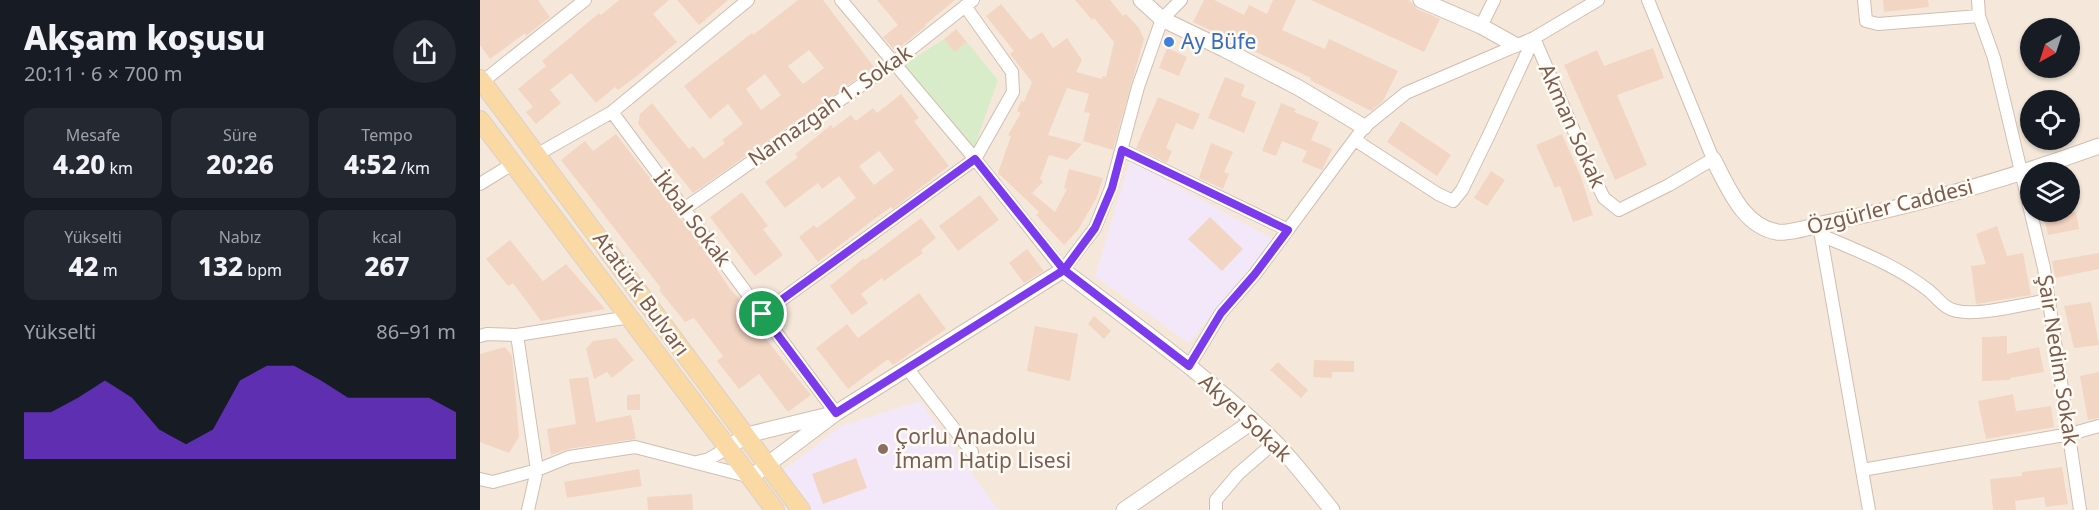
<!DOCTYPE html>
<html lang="tr">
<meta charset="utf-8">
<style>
:root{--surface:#171b24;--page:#242831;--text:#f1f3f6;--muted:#9ea1a6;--accent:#7c3aed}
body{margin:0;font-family:"Noto Sans",sans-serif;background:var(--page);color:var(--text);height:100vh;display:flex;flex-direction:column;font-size:22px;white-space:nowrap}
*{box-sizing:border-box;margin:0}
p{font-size:20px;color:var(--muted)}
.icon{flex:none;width:33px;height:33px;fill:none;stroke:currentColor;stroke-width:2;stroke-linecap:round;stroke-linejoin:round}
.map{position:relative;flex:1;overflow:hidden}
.details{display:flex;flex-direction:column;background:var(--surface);width:480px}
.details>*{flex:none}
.needle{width:39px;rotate:219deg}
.tools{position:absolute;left:1540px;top:18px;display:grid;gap:12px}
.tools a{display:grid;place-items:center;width:60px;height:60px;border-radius:50%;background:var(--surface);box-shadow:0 2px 4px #0004;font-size:30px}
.pin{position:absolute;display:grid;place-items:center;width:51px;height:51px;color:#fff;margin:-26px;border:3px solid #fff;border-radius:50%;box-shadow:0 2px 6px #0007}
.round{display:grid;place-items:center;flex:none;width:63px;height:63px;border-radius:32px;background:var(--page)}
.head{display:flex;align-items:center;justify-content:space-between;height:102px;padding:0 24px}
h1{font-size:33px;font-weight:800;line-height:45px}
.stats{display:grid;grid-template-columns:repeat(3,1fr);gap:9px;height:102px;padding:6px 24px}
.stats div{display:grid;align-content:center;border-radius:12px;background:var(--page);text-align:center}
.stats b{font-size:26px;font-weight:800}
.stats small{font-size:16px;font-weight:400}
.stats p{font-size:16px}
.chart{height:168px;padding:12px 24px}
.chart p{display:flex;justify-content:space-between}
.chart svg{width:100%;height:108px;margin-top:6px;fill:var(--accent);opacity:.7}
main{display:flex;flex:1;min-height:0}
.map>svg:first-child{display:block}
</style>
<main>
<section class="details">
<div class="head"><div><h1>Akşam koşusu</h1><p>20:11 · 6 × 700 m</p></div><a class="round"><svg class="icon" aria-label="share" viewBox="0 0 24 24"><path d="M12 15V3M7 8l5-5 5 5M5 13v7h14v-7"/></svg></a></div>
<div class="stats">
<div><p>Mesafe</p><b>4.20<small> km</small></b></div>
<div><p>Süre</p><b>20:26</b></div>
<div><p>Tempo</p><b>4:52<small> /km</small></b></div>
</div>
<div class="stats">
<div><p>Yükselti</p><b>42<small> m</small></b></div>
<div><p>Nabız</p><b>132<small> bpm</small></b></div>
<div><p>kcal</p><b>267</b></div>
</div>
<div class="chart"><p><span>Yükselti</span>86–91 m</p>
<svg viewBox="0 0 160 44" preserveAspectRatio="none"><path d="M0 44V25L10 25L20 19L30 12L40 19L50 32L60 38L70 32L80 12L90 6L100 6L110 12L120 19L130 19L140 19L150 19L160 25V44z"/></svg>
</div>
</section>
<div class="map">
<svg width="1619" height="510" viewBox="0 0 1619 510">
<rect width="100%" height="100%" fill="#fdf6ec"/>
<!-- residential -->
<path fill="#f5e8da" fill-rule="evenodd" d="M0,0H1619V510H0ZM1551,28H1590V68H1551ZM1551,100H1590V140H1551ZM1551,172H1590V212H1551Z"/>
<!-- education -->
<path fill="#f3e8fa" d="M650,161L793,239L709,343L615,276Z
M440,401L518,510H327L301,472L361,426Z"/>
<!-- green -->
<path fill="#d8ecc9" d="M464,39L475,52L487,42L518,80L494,148L422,66Z"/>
<!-- building -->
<path fill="#f3d5c3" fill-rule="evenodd" d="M0,0H58L70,17L46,36L45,33L10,59L0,45Z
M139,0H189L173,14L197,42L157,76L138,90L135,87L116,103L91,73L70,90L81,103L56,124L46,112L53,107L38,89L66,66L62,61L119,13L121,15Z
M197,0H248L219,25Z
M318,0H343L394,67L213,193L158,124L160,114L172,103L209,149L213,146L224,159L245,143L242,140L263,124L248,104L230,119L204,86L272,33L273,35ZM329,50L344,68L323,84L308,66ZM285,74L301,95L281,110L266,89Z
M397,0H475L445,25L446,26L415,51L403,37L418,25Z
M595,0H630L643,16L646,14L659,28L664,39L633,150L603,141L610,113L604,112L609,94L587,88L568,135L602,144L587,160L569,155L560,179L563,182L552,193L575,212L587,189L584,188L589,169L623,178L617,197L598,230L584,245L556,215L559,212L518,173L531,136L528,135L541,113L537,111L541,101L544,102L552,82L530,54L534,51L506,16L521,4L550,40L562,32L573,48L587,38L602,60L596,72L622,79V76L626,77L634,42L614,18L612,20Z
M724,0H734L764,15L769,5L787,14L793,0H816L802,30L845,49L849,39L918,71L903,101L891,111L830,80L831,78L713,22Z
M831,0H929L937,9L960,19L944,52Z
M1403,0H1448L1449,7L1404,12Z
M476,29L487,42L475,52L464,39Z
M687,48L707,57L699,76L679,68Z
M1173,48L1184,78L1137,95L1167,165L1135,180L1084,65L1117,50L1124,66Z
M745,77L765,85L761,96L776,102L764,133L728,118Z
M421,94L439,118L434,121L469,166L413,209L411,207L393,220L338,262L319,237L334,225L337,228L376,198L359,176L342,189L338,183L305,208L285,182L318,157L315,154L351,125L353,128L371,115L376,121L393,108L397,113ZM399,151L414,170L394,185L379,166Z
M678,97L720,114L713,130L696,123L686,148L692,151L687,163L656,148Z
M801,103L816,109L814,112L839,122L831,140L852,149L842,170L822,162L827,151L802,141L796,156L782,151Z
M921,121L971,155L957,176L907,142Z
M136,134L219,242L250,289L265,305L260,307L331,395L308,412L279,374L259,389L237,361L243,356L214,318L205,322L179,290L181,288L81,160L105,141L113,151Z
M1082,134L1101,177L1113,215L1093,222L1080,186L1075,188L1056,145Z
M731,143L753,152L744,172L749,174L743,189L719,178Z
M1011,171L1025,180L1007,206L994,198Z
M262,192L288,226L283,229L303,255L275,276L230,217Z
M500,195L519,220L478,251L459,226Z
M1563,212H1596L1599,229L1568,235Z
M730,217L763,249L742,271L708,239Z
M441,218L456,238L441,250L443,253L426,265L404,281L402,278L381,294L388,303L372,315L350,286L384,258L385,260Z
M1517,226L1527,256L1543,253L1551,295L1496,304L1491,266L1506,264L1496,234Z
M30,240L63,281L86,264L125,309L61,321L33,283L28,286L6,259Z
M547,249L564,271L544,283L529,263Z
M1619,253V269L1575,278L1572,261Z
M439,293L466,329L413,365L408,359L368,389L336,348L367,324L378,338Z
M1611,302L1619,345L1594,348L1584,306Z
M614,316L631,331L624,339L608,324Z
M555,326L598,334L590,381L547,371Z
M1527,336V354L1559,347L1564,372L1530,378V380L1502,381V337Z
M136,338L154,360L132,378L127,372L114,379L106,349L113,341Z
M25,347L32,356L39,437L29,453L0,442V354Z
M834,360L874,361V372H852V378L833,377Z
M798,362L828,390L821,398L790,370Z
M1619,372V418L1608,420L1600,376Z
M108,377L116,422L151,415L156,439L88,449L71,455L67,429L96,424L89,379Z
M160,394V410H147V395Z
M1533,394L1536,411L1571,406L1574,427L1506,439L1498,401Z
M376,458L387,488L343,504L332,474Z
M1582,467L1588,504L1566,507L1564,497L1535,501L1536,510H1513L1510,479L1542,476V472Z
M159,469L162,486L87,498L84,482Z
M212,494L213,510H168L167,497Z"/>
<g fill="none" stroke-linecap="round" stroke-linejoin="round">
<defs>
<path id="minor" d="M361,0L495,159L583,270L615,228L631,188L658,87L682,19L701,0
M1384,0L1386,21L1398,24L1499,16
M1498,0L1499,16L1514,58L1564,268L1600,510
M1001,26L1014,0
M1054,38L1115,180L1124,198L1139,210L1189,185L1233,159L1168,0
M2,82L105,0
M132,112L356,413
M875,140L958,194L973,201L982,190L1008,137L1054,38
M642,150L808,230
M58,154L132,112L268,0
M0,184L34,163
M204,209L413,63L493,0
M1339,225L1389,510
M1341,235C1378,251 1416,265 1448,290C1458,298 1464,309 1477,311C1500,316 1545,304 1569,300
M282,314L495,159L533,92L532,72L485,6
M37,335L57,470L48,510
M0,336L7,334L37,335L150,317
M709,366L741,313L775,274L884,127L926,93L1054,38L1118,0
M427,368L492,452
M217,462L229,459L249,447
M1382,470L1590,434L1619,426
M0,479L13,482L57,470L89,457L155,447L271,477
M736,510V500L758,474L795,442"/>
<path id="tertiary" d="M661,0L682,19L744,49L819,88L884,127
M941,0L1001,26L1035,45
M1233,159C1248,186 1262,226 1297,232C1308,234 1334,226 1346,223C1439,205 1530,178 1619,146
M249,447L267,435L353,414
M271,477L356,413L583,270C655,325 729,377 793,440C814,461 833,487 852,510
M644,510L773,421"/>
<path id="primary" d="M0,79L321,510
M0,120L295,510"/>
</defs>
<!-- minor casing -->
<use href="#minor" stroke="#d1beb0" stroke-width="14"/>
<!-- tertiary casing -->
<use href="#tertiary" stroke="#d1beb0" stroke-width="17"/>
<!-- primary casing -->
<use href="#primary" stroke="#dad1cd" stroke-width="20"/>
<!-- minor -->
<use href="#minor" stroke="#fff" stroke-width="12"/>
<!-- tertiary -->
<use href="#tertiary" stroke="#fff" stroke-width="15"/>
<!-- primary -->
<use href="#primary" stroke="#fbd9a5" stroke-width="18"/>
</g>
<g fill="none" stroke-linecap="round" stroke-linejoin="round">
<defs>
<path id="route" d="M282,314L356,413L584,270L709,366L741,313L775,274L808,230L642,150L632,188L615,228L584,270L495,159L282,314"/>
</defs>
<!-- route casing -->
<use href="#route" stroke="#fff" stroke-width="12"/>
<!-- route -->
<use href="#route" stroke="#7c3aed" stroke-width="8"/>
</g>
<!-- markers -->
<circle fill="#3f7fe0" stroke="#fffaf3" stroke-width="2" cx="689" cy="42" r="6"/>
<circle fill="#8d6e63" stroke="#fffaf3" stroke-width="2" cx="403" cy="449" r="6"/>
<g text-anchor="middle" stroke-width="5" stroke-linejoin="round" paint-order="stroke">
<!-- shop labels -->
<g font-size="21" fill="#366cbe" stroke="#fffaf3" text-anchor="start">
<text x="701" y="49">Ay Büfe</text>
</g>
<!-- street labels -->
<g font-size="21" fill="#7a5c4d" stroke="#fffaf3">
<text transform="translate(350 106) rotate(-35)" y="7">Namazgah 1. Sokak</text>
<text transform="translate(1092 126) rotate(66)" y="7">Akman Sokak</text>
<text transform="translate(1410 207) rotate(-14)" y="7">Özgürler Caddesi</text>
<text transform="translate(212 219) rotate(53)" y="7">İkbal Sokak</text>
<text transform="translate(161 294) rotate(54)" y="7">Atatürk Bulvarı</text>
<text transform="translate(1578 360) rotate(81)" y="7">Şair Nedim Sokak</text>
<text transform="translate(765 418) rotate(43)" y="7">Akyel Sokak</text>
</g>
<!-- education labels -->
<g font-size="21" fill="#785e54" stroke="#fffaf3" text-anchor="start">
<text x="415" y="444">Çorlu Anadolu<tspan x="415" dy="24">İmam Hatip Lisesi</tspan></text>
</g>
</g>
</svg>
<div class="tools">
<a><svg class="needle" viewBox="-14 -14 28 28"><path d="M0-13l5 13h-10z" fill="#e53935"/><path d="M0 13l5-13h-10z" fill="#9ea1a6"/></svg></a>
<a><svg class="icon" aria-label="locate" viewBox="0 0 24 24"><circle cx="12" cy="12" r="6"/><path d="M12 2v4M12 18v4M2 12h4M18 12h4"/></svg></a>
<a><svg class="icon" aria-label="layers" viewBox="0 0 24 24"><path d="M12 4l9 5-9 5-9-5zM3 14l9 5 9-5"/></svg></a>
</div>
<div class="pin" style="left:282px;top:314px;background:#1e9e55"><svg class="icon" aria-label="arrive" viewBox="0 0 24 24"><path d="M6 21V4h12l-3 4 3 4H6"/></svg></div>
</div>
</main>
